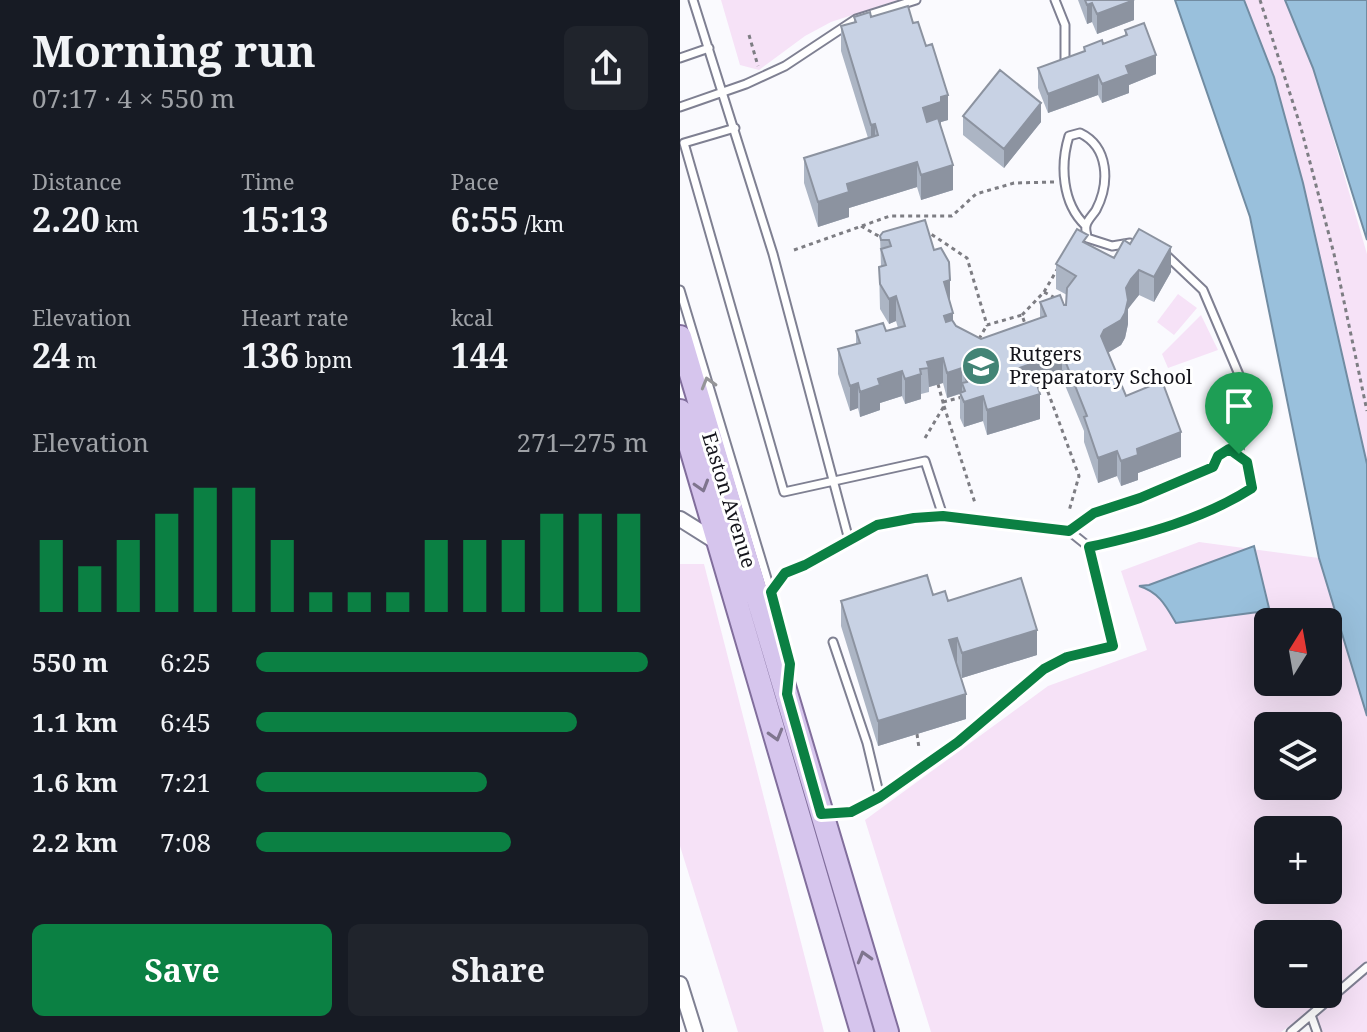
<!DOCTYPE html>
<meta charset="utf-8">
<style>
:root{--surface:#171b24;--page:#20242c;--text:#f1f3f6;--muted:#9ea1a6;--accent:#0b8043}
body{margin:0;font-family:"Noto Serif",serif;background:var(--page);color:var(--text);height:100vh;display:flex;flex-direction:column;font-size:30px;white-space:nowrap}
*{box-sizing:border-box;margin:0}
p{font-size:26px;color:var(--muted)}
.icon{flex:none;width:44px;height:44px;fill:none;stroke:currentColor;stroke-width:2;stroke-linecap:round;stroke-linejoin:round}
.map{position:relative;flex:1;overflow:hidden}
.drawer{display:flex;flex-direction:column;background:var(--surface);width:680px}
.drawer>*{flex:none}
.needle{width:52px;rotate:11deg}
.tools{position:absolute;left:574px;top:608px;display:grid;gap:16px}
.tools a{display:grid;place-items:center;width:88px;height:88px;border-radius:12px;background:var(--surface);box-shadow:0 8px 32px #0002;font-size:40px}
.pin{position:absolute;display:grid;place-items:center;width:68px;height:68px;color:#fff;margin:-82px -34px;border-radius:50% 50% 50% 0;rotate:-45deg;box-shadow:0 0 8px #0007}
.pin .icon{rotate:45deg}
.round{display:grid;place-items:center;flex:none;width:84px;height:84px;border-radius:12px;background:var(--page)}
.overview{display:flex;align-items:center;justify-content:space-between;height:136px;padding:0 32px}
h1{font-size:44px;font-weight:700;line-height:60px}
.stats{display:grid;grid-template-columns:repeat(3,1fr);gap:12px;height:136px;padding:8px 32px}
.stats div{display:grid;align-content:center}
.stats b{font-size:34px;font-weight:700}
.stats small{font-size:22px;font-weight:400}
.stats p{font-size:22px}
.chart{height:224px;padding:16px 32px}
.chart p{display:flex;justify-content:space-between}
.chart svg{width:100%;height:144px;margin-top:8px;stroke:var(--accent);stroke-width:6}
.cta{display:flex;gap:16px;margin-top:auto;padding:16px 32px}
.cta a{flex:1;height:92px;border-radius:12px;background:var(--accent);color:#fff;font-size:32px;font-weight:700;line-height:92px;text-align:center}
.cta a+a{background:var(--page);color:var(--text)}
ul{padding:0 32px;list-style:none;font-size:26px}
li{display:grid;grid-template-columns:128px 96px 1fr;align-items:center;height:60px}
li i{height:20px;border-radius:10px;background:var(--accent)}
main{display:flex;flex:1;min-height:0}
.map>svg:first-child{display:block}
</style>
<main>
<section class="drawer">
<div class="overview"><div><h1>Morning run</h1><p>07:17 · 4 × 550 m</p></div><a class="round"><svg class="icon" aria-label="share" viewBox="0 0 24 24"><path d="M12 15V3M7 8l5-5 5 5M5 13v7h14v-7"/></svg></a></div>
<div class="stats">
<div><p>Distance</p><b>2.20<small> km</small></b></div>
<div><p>Time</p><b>15:13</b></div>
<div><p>Pace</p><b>6:55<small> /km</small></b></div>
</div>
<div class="stats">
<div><p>Elevation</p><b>24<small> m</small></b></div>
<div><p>Heart rate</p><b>136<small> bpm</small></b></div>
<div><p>kcal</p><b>144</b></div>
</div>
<div class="chart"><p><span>Elevation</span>271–275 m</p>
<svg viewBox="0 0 160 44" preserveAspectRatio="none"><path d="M5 44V22M15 44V30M25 44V22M35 44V14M45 44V6M55 44V6M65 44V22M75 44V38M85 44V38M95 44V38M105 44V22M115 44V22M125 44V22M135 44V14M145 44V14M155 44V14"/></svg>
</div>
<ul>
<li><b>550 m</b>6:25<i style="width:100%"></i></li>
<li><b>1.1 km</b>6:45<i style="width:82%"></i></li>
<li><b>1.6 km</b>7:21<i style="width:59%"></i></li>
<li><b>2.2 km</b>7:08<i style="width:65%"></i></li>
</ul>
<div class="cta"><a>Save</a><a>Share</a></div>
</section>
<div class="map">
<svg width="687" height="1032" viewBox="0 0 687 1032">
<rect width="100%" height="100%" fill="#fafafe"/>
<!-- green -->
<path fill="#f6e2f7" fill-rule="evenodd" d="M41,0H218L151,22L125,36L79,70L60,65Z
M564,0H605L633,68L687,254V464L623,183L594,77Z
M498,294L517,308L494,335L477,322Z
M521,315L538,350L488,368L482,354Z
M519,542L639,558L687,716V1032H640L626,1014L601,1032H251L185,820L368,686L467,650L441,571ZM588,622H648V682H588ZM588,726H648V786H588ZM588,830H648V890H588ZM588,934H648V994H588Z
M0,564H24L144,1032H58L0,846Z"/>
<!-- water -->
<path fill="#99c0dc" stroke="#718ca2" stroke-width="2" d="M495,0H564L594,77L623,183L687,464V716L639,558L570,217Z
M605,0H687V240L633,68Z
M574,546L589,608L578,612L496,623C486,606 479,592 459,586L469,585Z"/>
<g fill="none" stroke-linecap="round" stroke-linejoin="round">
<defs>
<path id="lane" d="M13,0L93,254L169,540
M375,0L385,25V68
M0,58L29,48
M0,107L66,84L105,66L176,19L236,0
M55,128L4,143L104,492L245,461L263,516
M405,225C382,203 380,165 389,136L400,133C429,147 430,183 416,210C413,215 407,220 406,226C405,230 407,234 407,238L432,246L450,243
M484,253L523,290L560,377L563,398L559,454
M0,290L91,592L110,664L109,676
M389,531L414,513L460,498L533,467L538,456L549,449L567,462L572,488C524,519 464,535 409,547
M91,592L105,573L125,565L197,525L234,518L263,516L389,531L409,547L433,646L387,657L364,669L278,742L200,797L171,812L147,813
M153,642L187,743L200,797
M631,1015L637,1032
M611,1032L687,967"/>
<path id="street" d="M0,519L40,544
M0,984L15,1032"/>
<path id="primary" d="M0,337L207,1032
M0,411L182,1032"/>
</defs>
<!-- lane casing -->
<use href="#lane" stroke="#7f8092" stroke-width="11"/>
<!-- street casing -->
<use href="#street" stroke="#7f8092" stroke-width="18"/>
<!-- primary casing -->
<use href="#primary" stroke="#816e9c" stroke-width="26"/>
<!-- path -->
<path stroke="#7d7d83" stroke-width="3" stroke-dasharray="4 4" stroke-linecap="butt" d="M580,0L621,128L654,254L687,411
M69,35L78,66
M181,226L202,238
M245,230L287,258L307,325L342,315L346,327
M114,250L210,216H272L296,194L334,183L374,182
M364,292L378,268
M342,315L364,292L375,298
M299,339L307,325
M365,384L399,476L389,511
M263,402L282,397
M264,406L295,503
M245,438L264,406L258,384
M237,734L239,748"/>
<!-- lane -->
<use href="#lane" stroke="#fff" stroke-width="7"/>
<!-- street -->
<use href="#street" stroke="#fff" stroke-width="14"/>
<!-- primary -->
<use href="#primary" stroke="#d6c5ed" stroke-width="22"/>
</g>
<!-- wall -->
<path fill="#acb5c4" d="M398,0H454V20L417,34L412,22L407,24Z
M174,17H191L268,120L261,122V127L273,190L241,200L237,187L169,208V217L138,227L124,183V158L188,138L161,51V26L174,22Z
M445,30L476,74L449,85V93L422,103L418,95L368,113L358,88V68L404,51V47L423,44L445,36Z
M283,116L361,122L324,168L283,135Z
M203,232L270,304L273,322L276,326L301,339L360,318V302L386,305L387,295L376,289V264L408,244L434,258L491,272L474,302L459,295L451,304L448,309V324L445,338L441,345L428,353L446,396L501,457L458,473V480L441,486L437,476L418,483L404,442V431L382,378L358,386L360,419L307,435L303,421L284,427L280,418V394L267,398L263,383L249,387V392L241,394V399L225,404L222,396L200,403V410L180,417L178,408L170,411L158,374V349L176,344V331H206L218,328L216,321L209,324L200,309L199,267L201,266L200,236Z
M253,595L268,601L357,655L282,678L276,663L286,719L198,746L161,626V601Z"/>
<!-- shaded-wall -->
<path fill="#8c93a0" d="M454,0V20L417,34V14Z
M412,3V22L407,24V5Z
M476,55V74L449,85V93L422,103V84L446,66Z
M418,75V95L368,113V94Z
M268,95V120L261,122V127L243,133V108L261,97Z
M361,103V122L324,168V149Z
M195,124V149L191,150V125Z
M237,162V187L169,208V217L138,227V202L167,184Z
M273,165V190L241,200V175Z
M491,247V272L474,302V277Z
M459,270V295L448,309V324L445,338L441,345L424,355L421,336L446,288L451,279Z
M270,280V305L264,282Z
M216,296V321L209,324V299Z
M273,313V338L264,341V316Z
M382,353V378L339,393V368Z
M263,358V383L249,387L247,362Z
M282,368V393L267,398V373Z
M222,371V396L200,403V410L180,417V392L198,379Z
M241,374V399L225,404V379Z
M178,383V408L170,411V386Z
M360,394V419L307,435V410Z
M303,396V421L284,427V402Z
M501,432V457L458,473V480L441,486V461L457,449Z
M437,451V476L418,483V458Z
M357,630V655L282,678V653Z
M277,638V662L269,665V640Z
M286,694V719L198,746V721Z"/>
<!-- building -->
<path fill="#c8d2e4" stroke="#8c93a0" stroke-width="2" d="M405,0H454L417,14L412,3L407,5Z
M228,6L233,23L238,22L246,46L252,44L268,95L261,97V102L243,108L247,122L258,118L273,165L241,175L237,162L167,184L169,192L138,202L124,158L198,135L195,124L191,125L161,26L176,22L174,17L190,12L191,17Z
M464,23L476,55L446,66L449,74L422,84L418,75L368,94L358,68L405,51L404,47L422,40L423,44L447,35L445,30Z
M320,70L361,103L324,149L283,116Z
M245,220L254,250L261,248L269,262L270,280L264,282L273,313L264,316L266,322L272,320L276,326L301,339L366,316L360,302L380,295L384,305H386L387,288L396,276L376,264L397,229L408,235L403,242L434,258L444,240L450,244L459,229L491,247L474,277L459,270L451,279L446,288L448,300L445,313L441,320L424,330L421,336L446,396L482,381L501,432L457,449L458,455L441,461L437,451L418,458L404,417L407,416L382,353L339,368L344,382L355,378L360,394L307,410L303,396L284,402L280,393L285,391L282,383L287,382L282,368L267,373L263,358L247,362L249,368L240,369L241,374L225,379L222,371L198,379L200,385L180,392L178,383L170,386L158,349L180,343L176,331L203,323L206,331L225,326L216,296L209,299L200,284L199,267L206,265L201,249L211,246L209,240H201L200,236L203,232Z
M247,575L253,595L265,591L268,601L341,578L357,630L282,653L277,638L269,640L286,694L198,721L161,601Z"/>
<!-- one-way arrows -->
<defs><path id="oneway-chevron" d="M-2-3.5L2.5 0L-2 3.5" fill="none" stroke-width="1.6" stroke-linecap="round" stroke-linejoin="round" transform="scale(2)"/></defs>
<use stroke="#959598" href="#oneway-chevron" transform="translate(28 383) rotate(-106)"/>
<g stroke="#7f758e">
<use href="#oneway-chevron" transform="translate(22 486) rotate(73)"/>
<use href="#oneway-chevron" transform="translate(96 735) rotate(74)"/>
<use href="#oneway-chevron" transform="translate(184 957) rotate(-106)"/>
</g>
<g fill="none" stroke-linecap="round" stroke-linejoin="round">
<defs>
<path id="route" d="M549,449L567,462L572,488C524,519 464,535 409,547L433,646L387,657L364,669L278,742L200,797L171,812L141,814L107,694L110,664L91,592L105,573L125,565L197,525L234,518L263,516L389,531L414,513L460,498L533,467L538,456Z"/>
</defs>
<!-- route casing -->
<use href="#route" stroke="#fff" stroke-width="16"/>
<!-- route -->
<use href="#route" stroke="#0b8043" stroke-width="10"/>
</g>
<!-- icons -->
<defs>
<symbol id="school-disc" viewBox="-11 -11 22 22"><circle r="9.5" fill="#428475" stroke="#fff"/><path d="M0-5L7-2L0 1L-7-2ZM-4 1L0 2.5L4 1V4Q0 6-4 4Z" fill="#fff"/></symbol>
</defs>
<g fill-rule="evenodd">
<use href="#school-disc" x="279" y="344" width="44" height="44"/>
</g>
<g text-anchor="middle" stroke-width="6" stroke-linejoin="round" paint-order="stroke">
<!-- poi labels -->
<g font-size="20" fill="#14141b" stroke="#fff" text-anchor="start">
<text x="329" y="361">Rutgers<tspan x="329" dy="23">Preparatory School</tspan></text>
</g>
<!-- street labels -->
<g font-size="20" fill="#14141b" stroke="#fff">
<text transform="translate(49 500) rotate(73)" y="7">Easton Avenue</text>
</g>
</g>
</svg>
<div class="tools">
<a><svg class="needle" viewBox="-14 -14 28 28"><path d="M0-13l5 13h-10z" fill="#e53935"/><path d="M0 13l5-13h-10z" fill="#9ea1a6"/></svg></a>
<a><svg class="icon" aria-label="layers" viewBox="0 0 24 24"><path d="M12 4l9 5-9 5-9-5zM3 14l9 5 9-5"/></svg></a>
<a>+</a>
<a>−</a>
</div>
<div class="pin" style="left:559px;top:454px;background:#1e9e55"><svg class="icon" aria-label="arrive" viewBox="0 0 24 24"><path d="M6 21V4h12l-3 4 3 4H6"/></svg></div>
</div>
</main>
